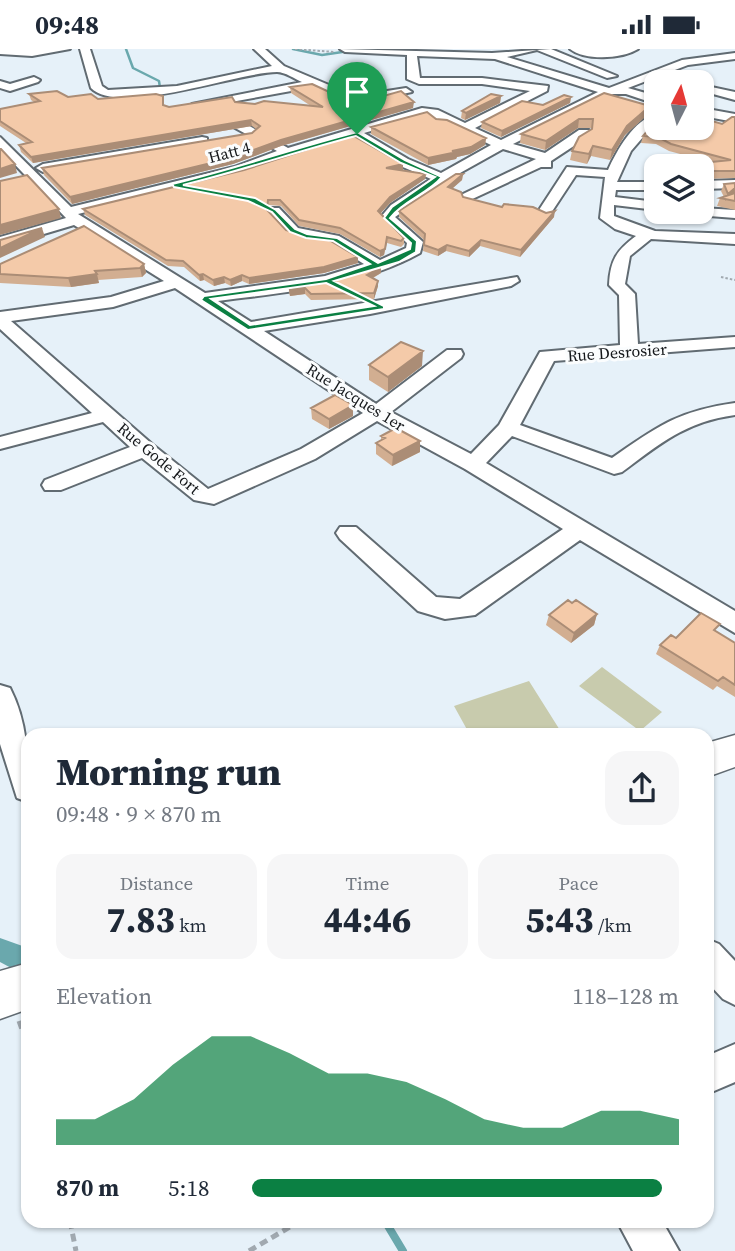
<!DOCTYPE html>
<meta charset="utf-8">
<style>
:root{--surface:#fff;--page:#f6f6f7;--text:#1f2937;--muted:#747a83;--accent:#0b8043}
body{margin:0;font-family:"Source Serif 4",serif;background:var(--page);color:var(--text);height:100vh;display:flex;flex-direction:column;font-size:26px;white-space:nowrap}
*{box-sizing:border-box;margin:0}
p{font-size:23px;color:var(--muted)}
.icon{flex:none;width:38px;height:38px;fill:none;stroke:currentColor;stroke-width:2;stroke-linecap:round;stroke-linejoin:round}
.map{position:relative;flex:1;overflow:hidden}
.panel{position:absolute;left:21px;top:679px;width:693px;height:500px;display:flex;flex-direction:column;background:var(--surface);border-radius:21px;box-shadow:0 2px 5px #0004}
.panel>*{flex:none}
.needle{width:46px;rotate:6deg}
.controls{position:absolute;left:644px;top:21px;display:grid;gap:14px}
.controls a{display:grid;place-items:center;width:70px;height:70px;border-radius:14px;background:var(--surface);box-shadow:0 2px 5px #0004;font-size:35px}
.pin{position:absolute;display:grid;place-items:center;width:60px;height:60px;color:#fff;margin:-72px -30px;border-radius:50% 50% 50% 0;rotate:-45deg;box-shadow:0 0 7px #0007}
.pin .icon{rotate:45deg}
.round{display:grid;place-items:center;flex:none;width:74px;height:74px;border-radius:21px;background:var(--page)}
.summary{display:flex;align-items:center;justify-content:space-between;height:119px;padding:0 35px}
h1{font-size:38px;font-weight:800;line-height:52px}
.metrics{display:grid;grid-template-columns:repeat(3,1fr);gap:10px;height:119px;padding:7px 35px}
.metrics div{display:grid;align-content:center;border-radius:18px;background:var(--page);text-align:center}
.metrics b{font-size:35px;font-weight:800}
.metrics small{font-size:19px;font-weight:400}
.metrics p{font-size:19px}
.chart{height:196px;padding:14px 35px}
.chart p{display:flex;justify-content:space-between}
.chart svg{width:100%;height:126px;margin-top:7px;fill:var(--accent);opacity:.7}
ul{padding:0 35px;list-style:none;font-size:23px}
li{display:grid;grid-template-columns:112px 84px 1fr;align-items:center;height:52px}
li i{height:18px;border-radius:9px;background:var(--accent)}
.status{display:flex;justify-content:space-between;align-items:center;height:49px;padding:0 35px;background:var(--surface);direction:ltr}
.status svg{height:19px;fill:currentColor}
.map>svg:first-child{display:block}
</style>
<div class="status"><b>09:48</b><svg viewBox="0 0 49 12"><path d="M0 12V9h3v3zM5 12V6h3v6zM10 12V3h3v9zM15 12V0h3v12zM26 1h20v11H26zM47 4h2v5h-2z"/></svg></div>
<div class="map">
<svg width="735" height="1202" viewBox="0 0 735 1202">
<rect width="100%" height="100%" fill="#e6f1f9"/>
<!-- green -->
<path fill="#c8cbad" d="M602,618L662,663L640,682L579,637Z
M529,632L563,686H470L454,657Z"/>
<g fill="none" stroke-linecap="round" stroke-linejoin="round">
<!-- stream-far1 -->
<path stroke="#6aa8ad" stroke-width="2.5" d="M126,0L133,19L159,32L160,39L164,40
M293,0L322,6L349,2
M505,8L536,18"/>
<!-- stream -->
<path stroke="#6aa8ad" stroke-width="8" d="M385,1172L403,1202"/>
<!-- canal -->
<path fill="#6aa8ad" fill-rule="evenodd" d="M0,889L28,899V928L0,913Z"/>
<defs>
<path id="minor" d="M0,0H70L32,7L0,5Z
M80,0H90L102,37L108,41L177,37L272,17L254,0H265L284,17L355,47L406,39L412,43L354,55L313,38L198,59L192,55L302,33C295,30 285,23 277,23C238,23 120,68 91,39Z
M340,0L492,4L551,0L617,27L607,29L537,1L507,8L609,39L682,11L735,4V10L688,16L628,39L656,47V55L626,45H613L513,95L545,104L579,81H589V87L551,112V118H541L468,152L463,151V145L536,110L503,100L460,124L395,168L423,193L420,204C359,238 286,243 218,252L251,273L517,228L519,232L511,237L370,265L264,282L376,355L447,301H461L463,305L461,309L391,363L471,405L499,376L540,303L620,296L619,246L609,236C610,211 617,201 636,187L615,180L600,169L605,128L576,126L549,167L544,168L537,164L567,118L608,121C617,101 634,71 656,65V73L631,102L617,133H656V141H616L615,148L656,153V161L614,156V167L655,182L735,185V195L651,190L630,207L625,235L635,245L638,295L735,288V298L554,312L520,376L612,409C658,377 678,362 735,354V366C685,373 661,394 622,423L614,425L512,387L486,414L735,562V584L580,491L475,566L445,570L418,562L340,490L336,484L340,478H356L436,548L460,550L563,480L465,420L377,372L315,410L214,455L194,451L142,409L61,441H45L42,436L45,431L130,398L103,373L0,400V388L92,364L0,280V263L111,248L164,232L74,176L0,198V188L66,169L0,100V88L71,158L234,118L277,102L208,64V58H216L288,99L422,59L438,61L465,74L530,42L482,35H419L407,30V6L345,3ZM417,7L495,10L598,43L501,91L475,79L547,42L548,37L482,29H420ZM423,67H431L491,96L441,124L408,110L364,84ZM352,88L398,116L431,130L391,156L380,169L407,194L406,199L380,211L339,187L298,179L279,159H269V165L288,185L330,194L364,215L325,227L205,244L78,165L244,124ZM175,239L363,364L301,400L208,440L152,395L11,272L113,258Z
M570,0H638C622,10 585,12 570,0Z
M34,28L40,31L38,33L10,42L0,39V32L10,35Z
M702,36L735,43V51L702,42Z
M702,59L735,65V73L702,67Z
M202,88L207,89V95L43,123L36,119L43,115Z
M735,131V139L702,140V132Z
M702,159L735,161V169L696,166L694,163H702Z
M0,636L10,639C29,676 28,713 28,753L17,749L0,695Z
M707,890L719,895L735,912V956L723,950L707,933Z
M735,995V1033L707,1045V1007Z
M617,1172H662L679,1202H633Z"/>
<path id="major" d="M735,686V718L707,728V694Z
M28,914V960L0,970V922Z"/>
</defs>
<!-- minor casing -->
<use href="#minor" stroke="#616b72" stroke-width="4"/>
<!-- major casing -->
<use href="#major" stroke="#616b72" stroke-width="3"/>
<!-- path-far1 -->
<path stroke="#a1a9b0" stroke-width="2" stroke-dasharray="2.5 2" stroke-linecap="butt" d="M295,0L334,3
M721,228L735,231"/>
<!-- path -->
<path stroke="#a1a9b0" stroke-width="5" stroke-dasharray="8 5" stroke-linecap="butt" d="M19,972L28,997
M70,1172L76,1202
M249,1202L300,1172"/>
<!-- minor -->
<use href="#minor" fill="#fff" fill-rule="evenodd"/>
<!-- major -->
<use href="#major" fill="#fff" fill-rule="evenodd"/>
</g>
<!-- wall -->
<path fill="#d2ae91" d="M290,38L355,55L413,59L281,97L233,115L72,155L44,126L42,119L252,84L256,80L252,77L33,114L21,103L19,96L26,94L0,77V60L34,53L31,51L29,45L98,50L164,53V57L169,58L235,53L255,55L311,57L291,44Z
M604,44L650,57L647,66L625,86L610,111L591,107L587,115L570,111L572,102L591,81V79H578L545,101L520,94L521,85Z
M501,47L500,54L465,71L461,69L462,62Z
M571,48L570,54L501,88L481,79L482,73Z
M735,68V129L702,130V117L710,113L669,102L656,95L641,94L643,87L722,75Z
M436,70L486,89L485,96L470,105L457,108L456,110L428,116L371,85V78Z
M403,115V121L426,125L425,130L390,154L381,164L404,189V195L401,198L387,194L384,206L380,208L340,185L299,177L281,157L269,156L268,162L286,181L358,208V214L324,224L249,235L242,232L231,237L225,234L214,237L204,231L200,232L184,218L168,217L85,166L83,160Z
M655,119H656V133L653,126Z
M463,125L462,131L452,140L463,148L502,158L554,168L520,208L480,197L469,208L446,202L438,207L423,202L424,191L399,168V162Z
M735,134V161L717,157L720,149L724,148L721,142L724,135Z
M0,215H144L146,224L142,228L98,231L99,234L71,238L0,234Z
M381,224L373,229L378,237L374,250L311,251L305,245L290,247L289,241Z
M369,316L422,317L388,343L369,331Z
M353,356V367L329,380L312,370L311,359Z
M381,387L420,403L392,417L376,405V394L381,391Z
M572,554L597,565L594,576L571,594L546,576L549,566Z
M716,582L735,594V648L717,637L713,641L656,605L660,596Z"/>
<!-- shaded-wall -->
<path fill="#ab8d76" d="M501,47L500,54L465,71L466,64Z
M571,48L570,54L501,88L502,82Z
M414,53L413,59L281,97L233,115L72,155L70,148L281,91Z
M650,57L647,66L625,86L610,111L612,101L627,77Z
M579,70L578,79L545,101L546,92Z
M251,71L252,77L33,114L31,108Z
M486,89L485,96L470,105L457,108L456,110L428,116V109L452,102Z
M593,97L591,107L587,115L589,105Z
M15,115L17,124L0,129V120Z
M403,115V121L386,119Z
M426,125L425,130L390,154L378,167V162L390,148Z
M463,125L462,131L447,144L448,138Z
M735,139V145L725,152L728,145Z
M59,160L61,169L0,186V176Z
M555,162L554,168L520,208L521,201Z
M42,179L45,188L0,209V199Z
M387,188L384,206L380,208V202Z
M481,191L480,197L469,208V202Z
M447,196L446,202L438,207V201Z
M358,208V214L324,224L249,235V229Z
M144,215L146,224L142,228L140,219Z
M381,218V224L367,232V226Z
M97,225L99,234L71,238L68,229Z
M203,225L204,231L200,232L199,226Z
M242,226V232L231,237L230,231Z
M224,228L225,234L214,237L213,231Z
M378,232V237L374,250V244Z
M305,239V245L290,247L289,241Z
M423,302L422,317L388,343V328Z
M353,356V367L329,380V370Z
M420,392V403L392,417L393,406Z
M597,565L594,576L571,594L574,584Z"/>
<!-- building -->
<path fill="#f4caa9" stroke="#ab8d76" stroke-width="2" d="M312,35L355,55L401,42L414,53L281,91L232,109L70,148L42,119L252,84L260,77L251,71L31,108L19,96L32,93L0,72V60L40,52L29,45L57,42L68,48L91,45L98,50L156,45L163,47V56L169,58L232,48L235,53L255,55L264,52L323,58L290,38Z
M604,44L650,57L627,77L612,101L593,97L589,105L572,102L579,88L592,80L593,70H579L546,92L521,85Z
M491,45L501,47L466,64L462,62Z
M564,46L571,48L502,82L482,73L522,52L543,56Z
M427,63L436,70L447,71L486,89L471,98L452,102L457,103L428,109L371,78Z
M732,68H735V122H704L702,128V117H671L731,111L671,95L658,88L643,87L656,72V79H702V69L722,75Z
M352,86L403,115L386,119L426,125L390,148L378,162L404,189L401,192L387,188L385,200L380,202L340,179L299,171L280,151H268L267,161L286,181L329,191L358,208L324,218L249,229L242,226L230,231L224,228L213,231L203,225L199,226L183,212L166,211L83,160L244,121Z
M0,100H1L15,115L0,120Z
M456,125H463L448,138L461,143L463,148L502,158L504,155L533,158L546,164L555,162L521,201L481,191L469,202L447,196L438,201L424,196L425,185L399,162Z
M27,126L59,160L0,176V132Z
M735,134V139L728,145L724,135Z
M735,144V152L720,149Z
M84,177L144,215L140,219L95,222L97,225L68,229L0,225V215Z
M42,179L0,199V191Z
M381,218L367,226L378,232L374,244L311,245L305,239L289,241Z
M401,293L423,302L388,328L369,316Z
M335,346L353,356L329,370L311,359Z
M396,379L420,392L393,406L376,394L385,389L381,387Z
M568,551L572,554L576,551L597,565L574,584L549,566Z
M701,564L720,575L714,581L735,594V636L723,628L718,632L660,596L671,586L676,589Z"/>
<!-- route -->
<path fill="#0b8043" stroke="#fff" stroke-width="2" fill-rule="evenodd" d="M357,83L405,111L442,128C428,145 404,151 390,169L417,192L416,203L399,213L334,232L384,257V260L248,281L201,251L204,247L326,230L370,215L333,192L306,189L290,183L272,163L248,152L174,138L172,135C234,120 295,99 357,83ZM356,87L401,114L435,128L392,158L384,169L411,194L410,200L378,214L337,189L307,185L295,180L276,161L255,149L183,136C241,122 298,102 356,87ZM326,234L374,257L250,276L211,250Z"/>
<g text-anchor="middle" stroke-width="6" stroke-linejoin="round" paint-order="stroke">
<!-- far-street labels -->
<g font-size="16" fill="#14171a" stroke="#fbfdfe">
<text transform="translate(229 103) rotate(-15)" y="6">Hatt 4</text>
<text transform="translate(617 303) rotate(-4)" y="6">Rue Desrosier</text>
<text transform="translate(356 348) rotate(32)" y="6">Rue Jacques 1er</text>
<text transform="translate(159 409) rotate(40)" y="6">Rue Gode Fort</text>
</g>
</g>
</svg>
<div class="controls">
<a><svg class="needle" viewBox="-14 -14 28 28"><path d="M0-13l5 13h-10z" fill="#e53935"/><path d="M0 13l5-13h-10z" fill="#747a83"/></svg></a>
<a><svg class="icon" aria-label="layers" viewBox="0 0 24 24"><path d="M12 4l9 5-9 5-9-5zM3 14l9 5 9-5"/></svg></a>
</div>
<div class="pin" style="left:357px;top:85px;background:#1e9e55"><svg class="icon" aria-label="arrive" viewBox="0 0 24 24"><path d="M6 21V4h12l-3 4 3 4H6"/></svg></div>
<section class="panel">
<div class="summary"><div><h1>Morning run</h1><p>09:48 · 9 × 870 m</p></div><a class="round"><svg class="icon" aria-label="share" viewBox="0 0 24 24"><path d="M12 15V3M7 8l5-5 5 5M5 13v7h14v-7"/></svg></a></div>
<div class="metrics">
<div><p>Distance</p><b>7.83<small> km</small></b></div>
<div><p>Time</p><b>44:46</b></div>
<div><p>Pace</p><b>5:43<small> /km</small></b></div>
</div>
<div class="chart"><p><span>Elevation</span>118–128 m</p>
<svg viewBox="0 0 160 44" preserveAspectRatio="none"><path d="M0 44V35L10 35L20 28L30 16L40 6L50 6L60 12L70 19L80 19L90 22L100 28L110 35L120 38L130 38L140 32L150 32L160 35V44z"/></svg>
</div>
<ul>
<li><b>870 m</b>5:18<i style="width:96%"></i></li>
</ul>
</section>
</div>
